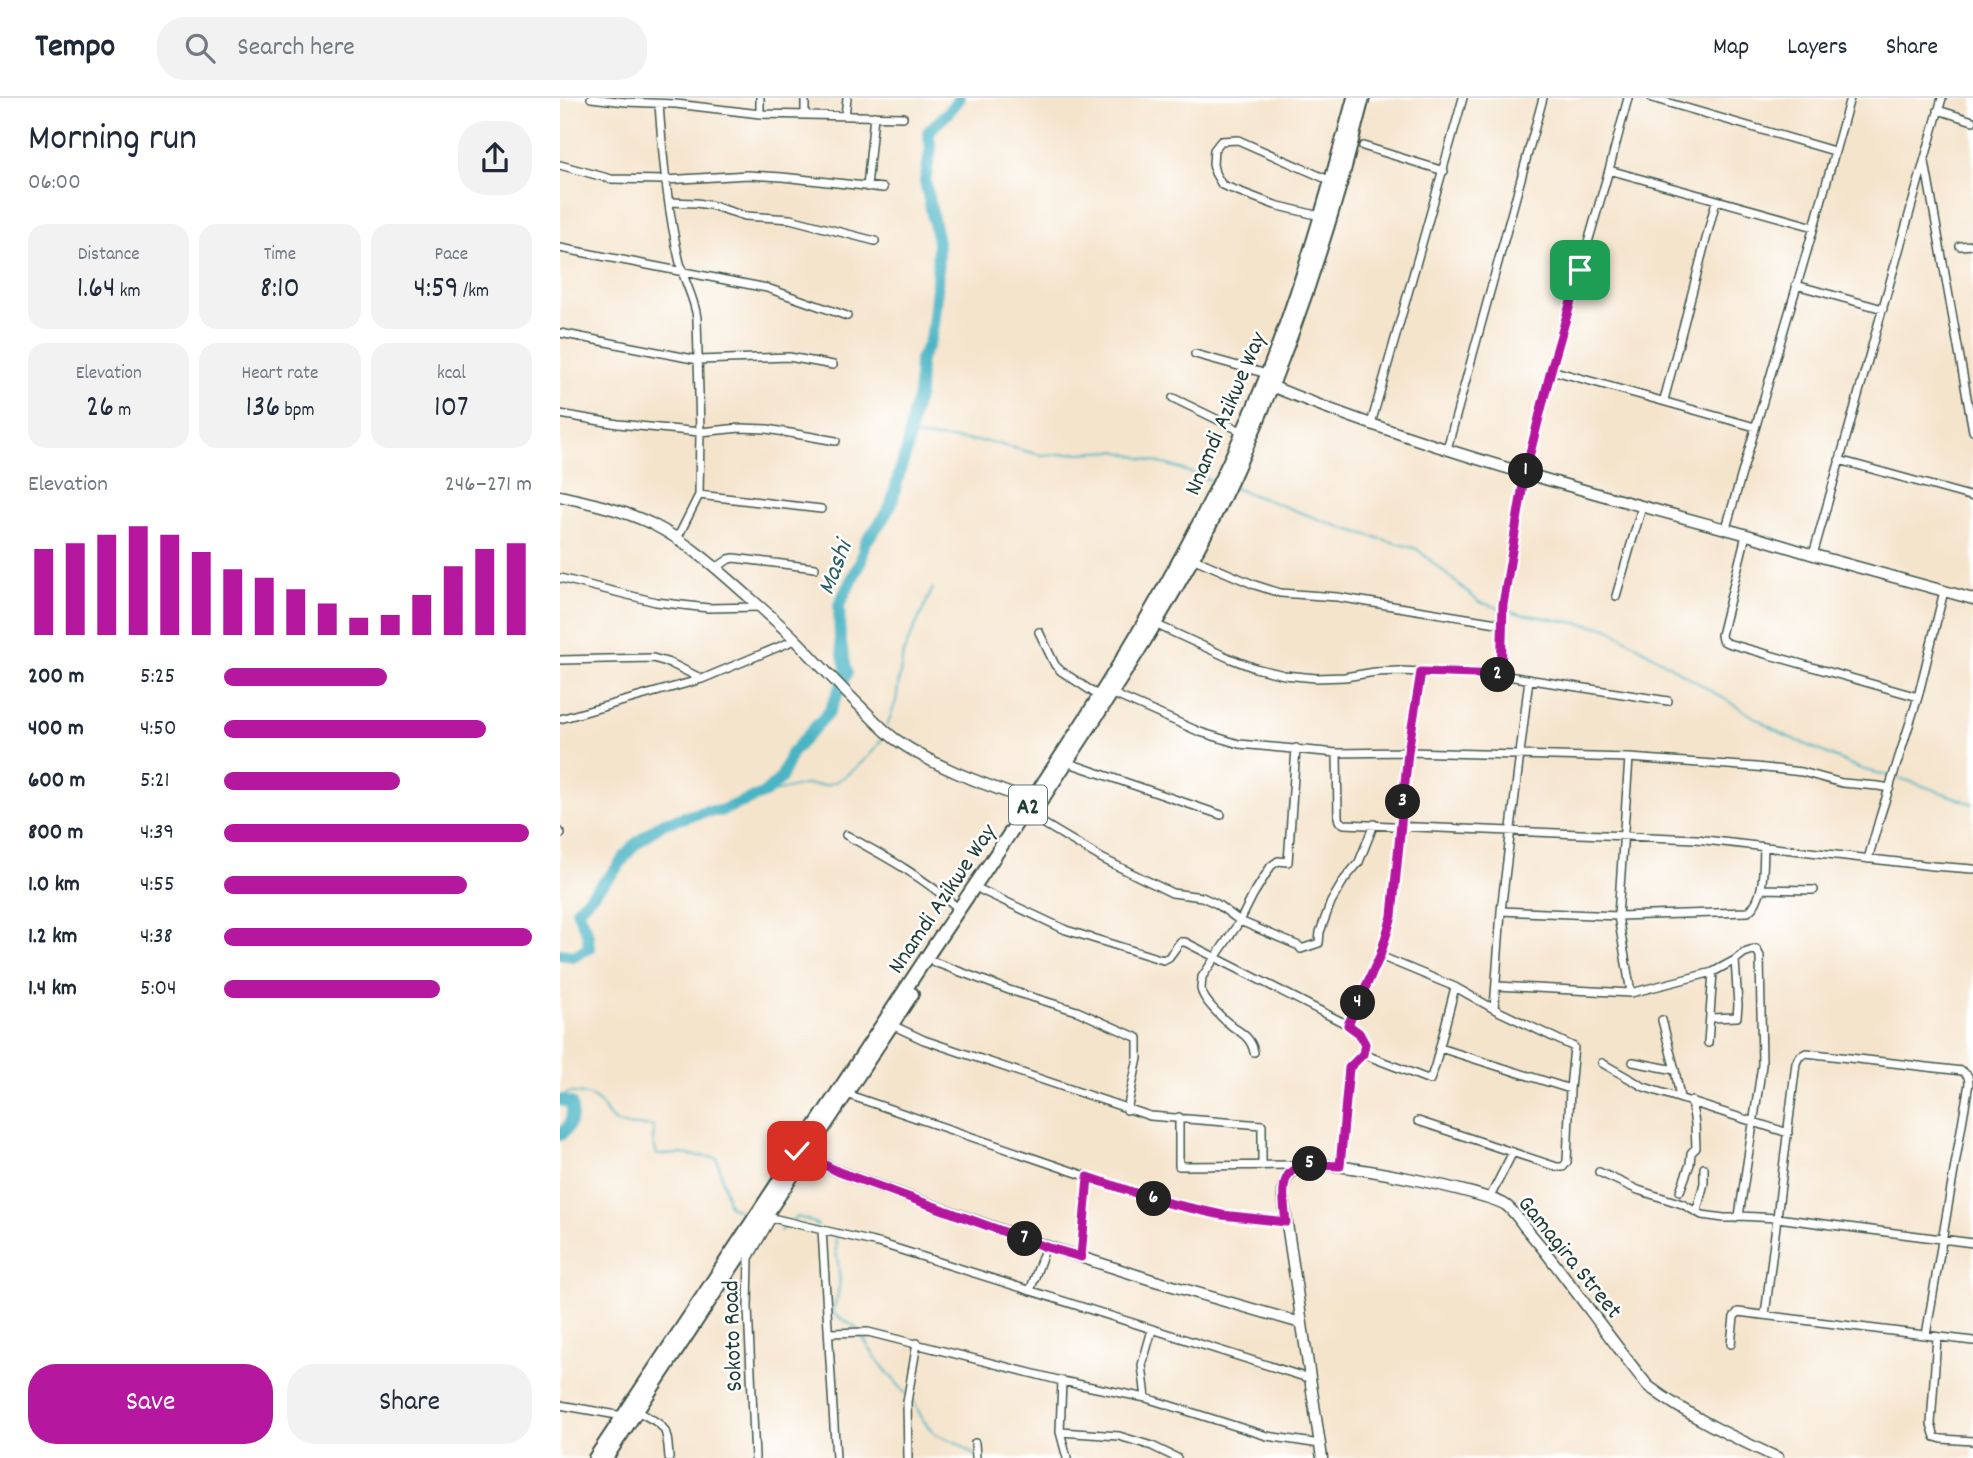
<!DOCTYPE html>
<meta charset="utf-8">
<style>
:root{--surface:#fff;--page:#f2f2f3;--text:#1f2937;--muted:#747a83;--line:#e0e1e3;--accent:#b5179e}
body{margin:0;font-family:Dekko,sans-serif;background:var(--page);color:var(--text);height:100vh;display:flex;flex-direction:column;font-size:26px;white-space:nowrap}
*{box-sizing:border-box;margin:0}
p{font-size:23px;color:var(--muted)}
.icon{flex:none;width:38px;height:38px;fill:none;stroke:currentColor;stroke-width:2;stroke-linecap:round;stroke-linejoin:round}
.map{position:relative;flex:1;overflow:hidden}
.details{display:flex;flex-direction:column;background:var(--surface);width:560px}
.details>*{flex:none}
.pin{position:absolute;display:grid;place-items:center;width:60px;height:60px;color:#fff;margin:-30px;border-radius:14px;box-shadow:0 4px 10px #0006}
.km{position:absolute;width:35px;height:35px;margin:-18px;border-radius:50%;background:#222;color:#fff;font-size:19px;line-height:35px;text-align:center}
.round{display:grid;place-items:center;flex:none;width:74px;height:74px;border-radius:28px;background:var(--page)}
.overview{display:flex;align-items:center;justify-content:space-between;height:119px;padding:0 28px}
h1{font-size:38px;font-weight:600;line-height:52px}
.figures{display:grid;grid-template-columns:repeat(3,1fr);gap:10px;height:119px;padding:7px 28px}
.figures div{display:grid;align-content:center;border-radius:18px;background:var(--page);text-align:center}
.figures b{font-size:30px;font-weight:600}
.figures small{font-size:19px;font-weight:400}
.figures p{font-size:19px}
.chart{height:196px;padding:14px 28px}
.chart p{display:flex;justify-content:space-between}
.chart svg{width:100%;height:126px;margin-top:7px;stroke:var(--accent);stroke-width:6}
.action{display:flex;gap:14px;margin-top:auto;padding:14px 28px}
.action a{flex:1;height:80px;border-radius:28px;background:var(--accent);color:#fff;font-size:28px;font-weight:600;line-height:80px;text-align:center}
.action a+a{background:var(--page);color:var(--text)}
ul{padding:0 28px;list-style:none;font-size:23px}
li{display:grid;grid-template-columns:112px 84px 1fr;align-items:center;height:52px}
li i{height:18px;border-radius:9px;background:var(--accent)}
header{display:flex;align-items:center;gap:42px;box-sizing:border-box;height:98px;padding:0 35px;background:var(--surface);border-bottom:2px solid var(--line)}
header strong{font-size:33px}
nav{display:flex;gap:38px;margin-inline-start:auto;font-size:24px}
.search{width:490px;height:63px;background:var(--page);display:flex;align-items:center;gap:18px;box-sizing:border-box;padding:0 24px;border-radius:28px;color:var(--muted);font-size:26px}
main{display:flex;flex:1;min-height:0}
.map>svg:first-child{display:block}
</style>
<header>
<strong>Tempo</strong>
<div class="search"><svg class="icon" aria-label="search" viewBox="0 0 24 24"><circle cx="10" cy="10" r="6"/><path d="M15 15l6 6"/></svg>Search here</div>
<nav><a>Map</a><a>Layers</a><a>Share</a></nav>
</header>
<main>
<section class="details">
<div class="overview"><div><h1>Morning run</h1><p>06:00</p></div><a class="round"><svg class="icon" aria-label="share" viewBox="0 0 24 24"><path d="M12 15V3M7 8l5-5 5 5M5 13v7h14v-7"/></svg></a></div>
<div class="figures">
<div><p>Distance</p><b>1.64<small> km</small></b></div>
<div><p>Time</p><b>8:10</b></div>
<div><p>Pace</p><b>4:59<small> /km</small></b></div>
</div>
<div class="figures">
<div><p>Elevation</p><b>26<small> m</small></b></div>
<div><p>Heart rate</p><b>136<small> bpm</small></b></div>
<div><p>kcal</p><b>107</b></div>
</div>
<div class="chart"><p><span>Elevation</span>246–271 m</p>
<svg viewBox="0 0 160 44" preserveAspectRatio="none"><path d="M5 44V14M15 44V12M25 44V9M35 44V6M45 44V9M55 44V15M65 44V21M75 44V24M85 44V28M95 44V33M105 44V38M115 44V37M125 44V30M135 44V20M145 44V14M155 44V12"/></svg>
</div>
<ul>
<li><b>200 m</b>5:25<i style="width:53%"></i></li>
<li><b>400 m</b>4:50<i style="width:85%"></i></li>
<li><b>600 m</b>5:21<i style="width:57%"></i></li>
<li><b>800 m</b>4:39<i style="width:99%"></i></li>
<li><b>1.0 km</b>4:55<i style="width:79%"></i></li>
<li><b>1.2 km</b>4:38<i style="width:100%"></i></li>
<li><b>1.4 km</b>5:04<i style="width:70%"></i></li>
</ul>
<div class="action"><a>Save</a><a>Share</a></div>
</section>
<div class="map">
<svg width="1413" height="1360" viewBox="0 0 1413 1360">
<rect width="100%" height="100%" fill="#fff"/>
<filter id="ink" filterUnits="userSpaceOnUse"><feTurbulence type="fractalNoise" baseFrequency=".0143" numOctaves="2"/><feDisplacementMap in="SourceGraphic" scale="14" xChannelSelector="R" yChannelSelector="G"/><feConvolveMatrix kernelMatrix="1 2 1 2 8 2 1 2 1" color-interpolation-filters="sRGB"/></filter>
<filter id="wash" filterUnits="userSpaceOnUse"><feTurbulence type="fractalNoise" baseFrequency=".00686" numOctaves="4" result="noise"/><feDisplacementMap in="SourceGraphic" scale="28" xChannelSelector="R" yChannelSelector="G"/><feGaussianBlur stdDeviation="1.57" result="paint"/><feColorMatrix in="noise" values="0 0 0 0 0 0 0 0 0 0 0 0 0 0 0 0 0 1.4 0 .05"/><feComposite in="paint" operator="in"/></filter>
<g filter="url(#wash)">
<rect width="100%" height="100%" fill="#f5e4cc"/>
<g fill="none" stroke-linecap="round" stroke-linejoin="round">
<!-- stream -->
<path stroke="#48b4c4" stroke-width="2" d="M350,338L430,344L481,357L556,353L618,370L655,384
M674,390L783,430L857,451L919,504L939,510
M947,512L961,516L1048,530L1222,636L1301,671L1329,678
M327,628L336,603L343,555L373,490
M1335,679L1352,684L1413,706
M205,695C218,694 230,690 243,687C251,686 258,688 266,687C283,684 318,653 324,636
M0,999C8,994 12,994 22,996C49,1001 40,1018 60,1026C72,1030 83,1026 94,1029L93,1043L97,1057L120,1056L157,1060L169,1108L179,1112
M232,1122L237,1119L245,1121L258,1127
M220,1133L228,1126
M276,1138C274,1153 278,1160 279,1174C281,1187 277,1202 272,1214C281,1223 289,1222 298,1232
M301,1237L318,1263L346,1296
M350,1300L355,1306L363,1322L375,1336L398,1345L414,1357"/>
<!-- river -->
<path stroke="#48b4c4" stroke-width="12" d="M0,856L14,858L29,850L28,837L17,812L52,776L73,748L101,726L146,713H160L205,695L221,680L231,656L269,614L287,575L280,542L279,507L301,463L305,445L322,422L331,407L341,369L347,352L353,316L359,296L360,262L369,245L373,227L377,190L378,144L365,83L371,50L368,34C379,22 391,15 399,0
M0,1002L11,1005C14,1018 11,1029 0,1037"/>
</g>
</g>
<g filter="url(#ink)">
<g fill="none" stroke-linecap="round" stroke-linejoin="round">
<defs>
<path id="street" d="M31,0L66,4L116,6L200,16L343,19
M245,0V17
M1092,0L1274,53
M99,6C103,62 108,119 122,173C127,189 135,203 137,220L140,334L139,397L117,441
M1378,12L1413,23
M200,16V0
M285,18L287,0
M803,48L884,73
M1365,64L1413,333
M0,67L51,81L105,82L188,77L222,79L323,90
M1049,72L1254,129
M307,89L314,18
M109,104L136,105L150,107L185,118L230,121L315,143
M760,118L715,107L662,87L655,75L653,66L654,52L661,43L678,42L771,83
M1400,148L1413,147
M0,150L207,190L287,218
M1236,187L1323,211
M0,235L138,262L229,259L273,267
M635,256L707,276
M991,272L1195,329
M613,300L683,334
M1104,302L1156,103
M0,316L58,326L140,334L180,330L207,331L276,343
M811,326L903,0
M887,351L983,0
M1279,362L1413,399
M139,397L261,411
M1166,430L1254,129L1290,0
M1186,437L1161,537L1162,542L1167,545L1358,599
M1253,457L1382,0
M632,460L695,487L720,495L777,499L943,526
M156,470L169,461L174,460L255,470
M0,480L96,504L148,510L200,509
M1056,498L1082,409
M595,526L669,560L695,570L724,577L756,580L785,579L815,574L839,573L941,577L1108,603
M479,534L495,567L501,573L539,598
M0,562L93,560L110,565L142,581
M941,577L943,507L965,375L991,272L1049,72L1068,0
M551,595L640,634L679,646L777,655L848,654L1069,660L1196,669L1242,674L1282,685L1318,688L1330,690
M0,621L142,581L235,542
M777,655L778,719L779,723L784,726L1136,741L1373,768L1413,771
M1069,660L1058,818L1071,895
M506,664L661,717
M471,718L543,761L612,795L642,799L657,806L680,823L739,848L741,851L759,845L760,834L771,804L784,782L799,764L814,726
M0,734L1,736
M286,737C328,760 363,779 399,811
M1308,761L1320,719L1358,599L1384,493
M1201,791L1254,792
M421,792L506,832L603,862L609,859L620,844H625L788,927C801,936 807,939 803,956
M941,813L1058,818L1188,814C1205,801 1203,770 1204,750
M820,858L895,889L934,911L1014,949L1010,991L1007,1064L1003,1069H997L858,1023
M374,864L449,892L517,913L578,940V960L567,1012
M937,888L1071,895L1153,874L1175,862L1184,855L1196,851L1200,858L1202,967L1179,1118L1217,1120L1413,1145
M934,911L941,813L969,581
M1150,920L1177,919L1178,907L1175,862
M1102,922L1115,972L1120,1000
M332,927L364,942L590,1018L702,1027V1068
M788,927L820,858L832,818L848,654L861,574
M1148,945L1153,874
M880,950L1010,991
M694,954C691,940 683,936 673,929C664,922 643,903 641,891C641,890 642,880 642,879L680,823L693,797L711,768L718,763L728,764L736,650
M1073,964L1115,972
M1042,965L1084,989L1228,1035
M286,996L599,1103L662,1117L726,1124
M619,1019V1068L741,1067
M780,1068L789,970L803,956L870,982L875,968L895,889
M1039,1074L1078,1092L1122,1106L1142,1117L1164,1120H1173L1179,1118
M1120,1093L1130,1066L1131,1055L1136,1050L1135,1025L1131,1003
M930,1099L953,1054
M1137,1113L1144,1085V1070
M262,1132L276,1360
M521,1159L528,1079
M470,1193L486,1148
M1205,1217L1236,965L1239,959L1246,955L1402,973L1408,978L1409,985L1366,1237
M269,1235L308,1234L502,1283L586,1300L707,1338L760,1346
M1377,1239L1371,1326L1375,1339L1382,1341L1413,1343
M1171,1246L1174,1219L1178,1214L1413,1243
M502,1283L500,1334L507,1360
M586,1300L582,1267L592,1232
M0,1307L63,1318
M77,1313C106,1329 107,1327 109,1360
M500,1334L559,1338L592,1348L617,1360
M415,1345L416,1360
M195,1360L188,1210L189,1160L212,1120L322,1146L751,1281
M348,1360L347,1304L357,1245"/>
<path id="secondary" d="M711,288C857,348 1010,389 1162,430C1193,438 1223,448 1254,457C1307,472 1360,486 1413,501
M0,398C31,405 63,412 92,426C128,444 160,473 190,500C206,514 222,528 237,543C259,566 281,590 304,612C314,622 324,633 335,641C376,670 424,686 471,703
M239,1054L279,1074L486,1148L592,1182L741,1225
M762,1360L723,1099C723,1083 728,1072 745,1067C766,1061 930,1094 947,1108C953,1113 959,1121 964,1128C977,1143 989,1158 1001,1174C1030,1212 1058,1251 1088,1288C1128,1318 1173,1339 1218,1360"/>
<path id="highway" d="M481,703C544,607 609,512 659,409C707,309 746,203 777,97C787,65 794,32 803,0
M35,1360C149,1190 261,1018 374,848C485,683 601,518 682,336C731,228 763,114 794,0
M46,1360L352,896"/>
</defs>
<!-- street casing -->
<use href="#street" stroke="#3f564b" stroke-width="10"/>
<!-- secondary casing -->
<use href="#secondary" stroke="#3f564b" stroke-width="13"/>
<!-- highway casing -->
<use href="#highway" stroke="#3f564b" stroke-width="16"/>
<!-- street -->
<use href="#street" stroke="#fff" stroke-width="7"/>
<!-- secondary -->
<use href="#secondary" stroke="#fff" stroke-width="10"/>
<!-- highway -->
<use href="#highway" stroke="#fff" stroke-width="12"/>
</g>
</g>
<g fill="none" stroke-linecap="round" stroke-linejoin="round" filter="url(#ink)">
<defs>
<path id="route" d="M237,1053L279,1074L486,1149L521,1159L528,1079L599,1103L662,1117L726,1124C719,1070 726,1065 780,1068L789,970L803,956L805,946L799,935L788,927L820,858L832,818L848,654L861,574L941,577L943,507L965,375L991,272L1020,172"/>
</defs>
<!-- route casing -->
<use href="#route" stroke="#fff" stroke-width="14"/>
<!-- route -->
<use href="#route" stroke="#b5179e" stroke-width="9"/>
</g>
<g text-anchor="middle" stroke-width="5" stroke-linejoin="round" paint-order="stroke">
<!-- shield labels -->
<rect fill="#fff" stroke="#627771" stroke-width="2" x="449" y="687.5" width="38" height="39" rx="5"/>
<g font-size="23" font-weight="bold" fill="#1f3d34">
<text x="468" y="715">A2</text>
</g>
<!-- street labels -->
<g font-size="24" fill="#1f3d34" stroke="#fff">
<text transform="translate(664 315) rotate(-67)" y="8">Nnamdi Azikwe Way</text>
<text transform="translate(381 800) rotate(-56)" y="8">Nnamdi Azikwe Way</text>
<text transform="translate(1011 1158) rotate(51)" y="8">Gamagira Street</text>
<text transform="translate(171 1238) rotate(-92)" y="8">Sokoto Road</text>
</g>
<!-- water labels -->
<g font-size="26" font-style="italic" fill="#2b615f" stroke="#fff">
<text transform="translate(273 469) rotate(-69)" y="9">Mashi</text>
</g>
</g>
</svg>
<div class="pin" style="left:1020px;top:172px;background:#1e9e55"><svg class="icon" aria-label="arrive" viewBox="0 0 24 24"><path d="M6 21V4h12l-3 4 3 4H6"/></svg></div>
<div class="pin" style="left:237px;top:1053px;background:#d93025"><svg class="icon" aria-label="check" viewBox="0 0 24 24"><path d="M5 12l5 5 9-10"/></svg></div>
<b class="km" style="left:966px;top:373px">1</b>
<b class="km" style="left:938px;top:577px">2</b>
<b class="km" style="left:843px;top:704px">3</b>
<b class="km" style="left:798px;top:905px">4</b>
<b class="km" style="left:750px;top:1066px">5</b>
<b class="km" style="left:594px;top:1101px">6</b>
<b class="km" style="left:465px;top:1141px">7</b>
</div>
</main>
